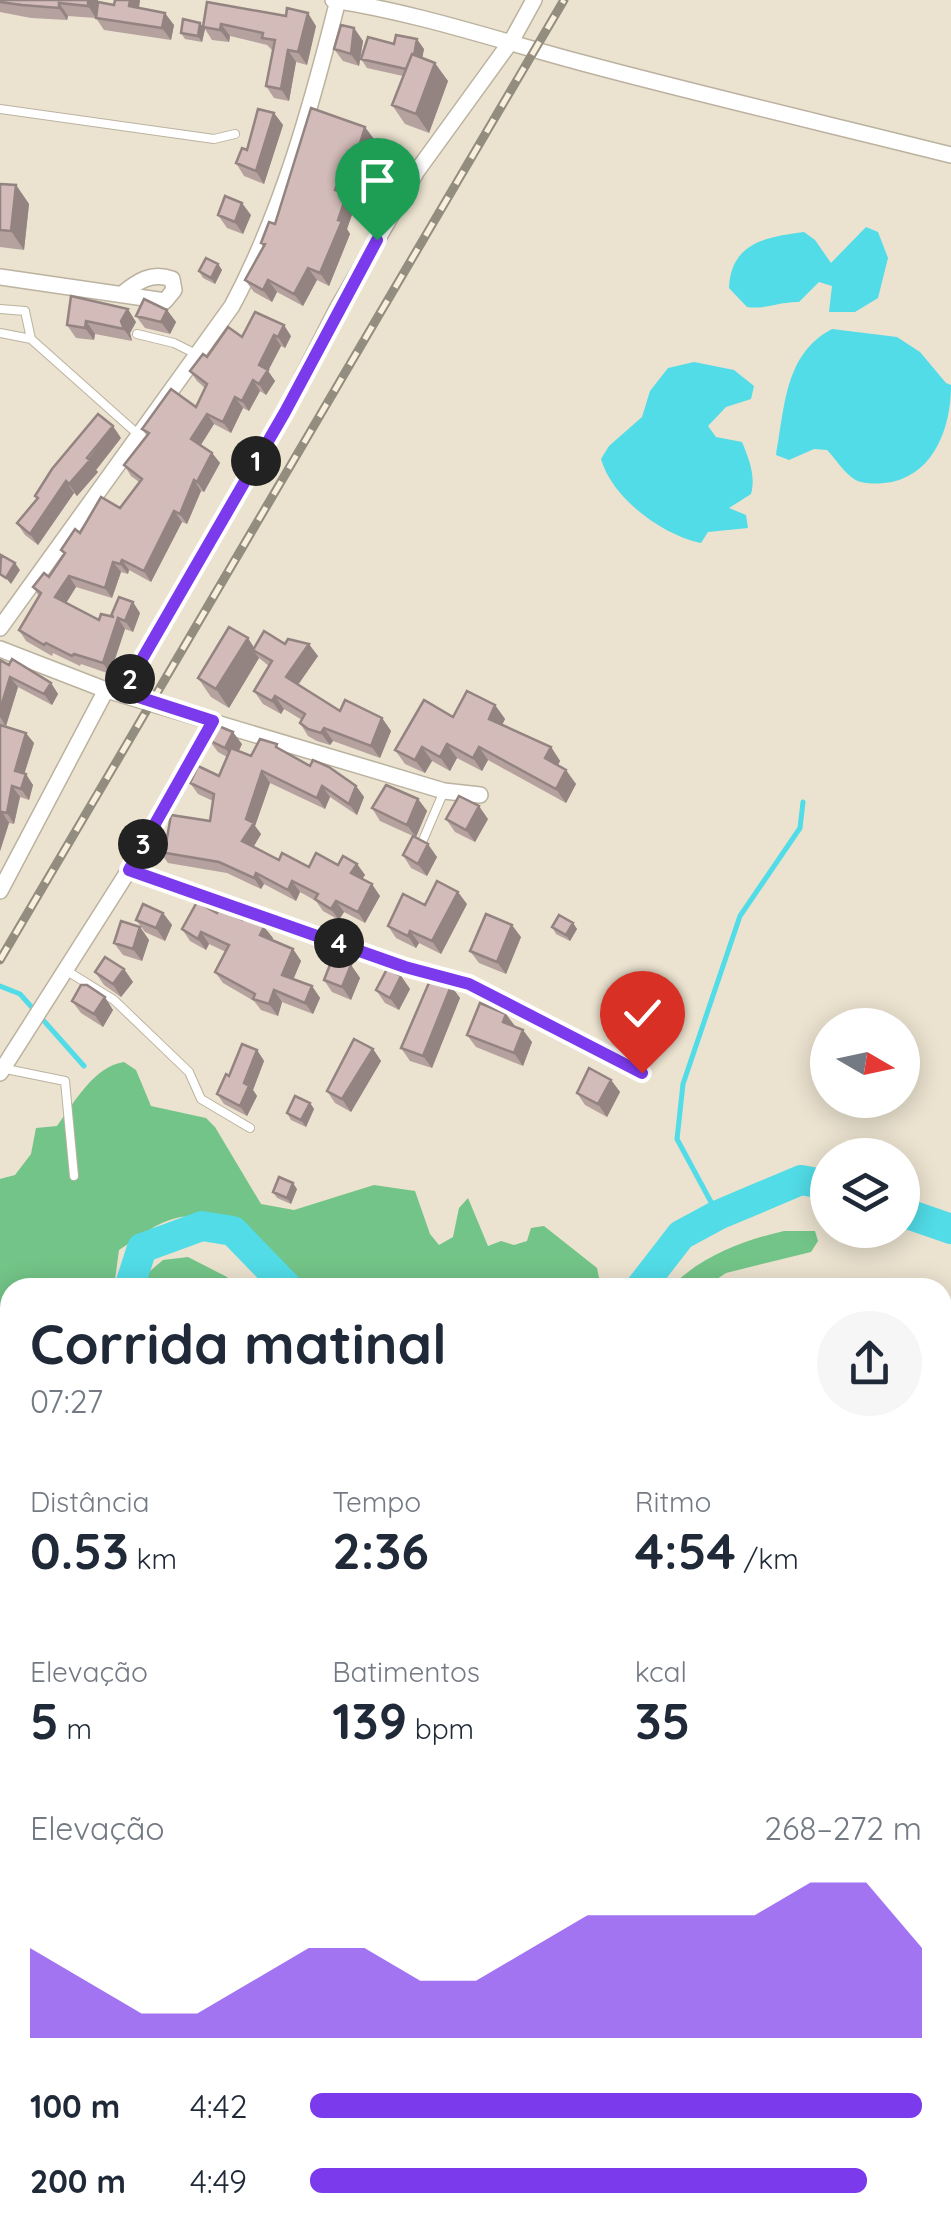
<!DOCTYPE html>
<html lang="pt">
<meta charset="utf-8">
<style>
:root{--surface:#fff;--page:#f6f6f7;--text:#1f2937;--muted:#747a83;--accent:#7c3aed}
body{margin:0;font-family:Quicksand,sans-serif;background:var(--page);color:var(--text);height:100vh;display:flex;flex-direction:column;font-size:38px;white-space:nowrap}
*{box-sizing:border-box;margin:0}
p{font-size:32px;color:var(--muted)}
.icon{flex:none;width:55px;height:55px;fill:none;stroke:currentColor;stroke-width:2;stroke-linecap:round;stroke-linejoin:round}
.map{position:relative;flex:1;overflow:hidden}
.drawer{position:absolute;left:0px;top:1278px;width:952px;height:962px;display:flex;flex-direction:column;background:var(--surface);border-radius:30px 30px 0 0;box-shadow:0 5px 25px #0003}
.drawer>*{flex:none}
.needle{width:65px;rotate:99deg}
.controls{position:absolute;left:810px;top:1008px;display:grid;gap:20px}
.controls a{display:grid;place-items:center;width:110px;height:110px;border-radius:50%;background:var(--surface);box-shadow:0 5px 25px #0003;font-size:50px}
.pin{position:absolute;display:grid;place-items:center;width:85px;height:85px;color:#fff;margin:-102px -42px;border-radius:50% 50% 50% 0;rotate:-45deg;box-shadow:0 0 10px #0007}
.pin .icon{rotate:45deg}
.km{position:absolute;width:50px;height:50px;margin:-25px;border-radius:50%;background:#222;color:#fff;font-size:28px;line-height:50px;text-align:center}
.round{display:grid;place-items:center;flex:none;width:105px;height:105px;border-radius:52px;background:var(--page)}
.head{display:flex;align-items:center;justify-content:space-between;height:170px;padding:0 30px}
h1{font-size:55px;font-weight:700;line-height:75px}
.stats{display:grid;grid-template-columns:repeat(3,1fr);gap:15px;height:170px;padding:10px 30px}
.stats div{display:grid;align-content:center}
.stats b{font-size:50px;font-weight:700}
.stats small{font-size:28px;font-weight:400}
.stats p{font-size:28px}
.chart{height:280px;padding:20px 30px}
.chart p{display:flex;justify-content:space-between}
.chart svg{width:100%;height:180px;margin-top:10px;fill:var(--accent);opacity:.7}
ul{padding:0 30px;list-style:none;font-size:32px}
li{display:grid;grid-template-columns:160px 120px 1fr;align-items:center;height:75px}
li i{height:25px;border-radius:12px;background:var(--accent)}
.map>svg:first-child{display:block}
</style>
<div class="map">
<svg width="951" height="2239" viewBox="0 0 951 2239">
<rect width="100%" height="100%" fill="#ebe2cf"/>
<!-- forest -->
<path fill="#73c488" d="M124,1062L136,1070L151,1106L206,1118L215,1127L261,1204L294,1210L374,1185L415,1191L430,1234L439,1245L453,1237L459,1208L468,1198L488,1246L501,1241L514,1245L527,1241L531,1228L544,1226L597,1268L601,1287H291C260,1247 217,1196 160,1224C145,1231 132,1242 119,1250L114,1287L10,1288V1347L0,1346V1179L15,1175L31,1154L36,1128L57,1126C74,1103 94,1066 124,1062Z
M784,1231H815L818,1241L811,1252L726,1273L705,1287H671C700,1257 744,1240 784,1231Z
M188,1257L227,1277L234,1287H142L143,1277L163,1260Z
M10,1433V2230H43L41,2239H0V1441Z
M83,2230H410L409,2239H82Z"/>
<!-- water -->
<path fill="#51dce7" d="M866,227L878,232L888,258L878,298L855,312H829L832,286L819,282L799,302C781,301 765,310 747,307L729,288C731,242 767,237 804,232L815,240L831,263Z
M832,329L897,337L920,352L946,383L951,385C951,425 936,472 892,482C881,484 863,485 854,479C844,473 835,458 827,450L814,449L789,460L776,455C785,408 784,354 832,329Z
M694,362L734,370L754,386L751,399L726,407L708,426L716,437L742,442C749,459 756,476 751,494L729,508L746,515L748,528L708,532L701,543C662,535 612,498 601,459L609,446L642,417L650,391L668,368Z"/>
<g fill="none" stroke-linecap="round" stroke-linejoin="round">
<!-- stream -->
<path stroke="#51dce7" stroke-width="5" d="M0,986L20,994L84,1066
M718,1215L677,1139L683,1084L740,916L800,828L803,802"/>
<!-- river -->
<path stroke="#51dce7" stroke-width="30" d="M902,1212L951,1229
M129,1288L142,1248L202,1226L233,1231L288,1288
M640,1288L681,1235L718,1215L801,1180L828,1185
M61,2239L64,2230"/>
<defs>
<path id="service" d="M0,109L214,139L235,134
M0,309L25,311L31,339L141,437
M0,333L31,339
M137,334L174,343L198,355
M423,840L444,791
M405,967L469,984L642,1073
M67,971L114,1000L189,1072L201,1099L250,1128
M6,1069L65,1081L74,1176
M0,1391L10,1390"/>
<path id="minor" d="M333,0C418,13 497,40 579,62C702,95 827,124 951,155
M0,277L165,301L174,290L172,279C151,272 138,281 122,294
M0,628L232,306C282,212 312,104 338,0
M0,649L106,690L444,791L480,795
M123,692L285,411L337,309L417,171L512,40L534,0
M129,870L405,967
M0,891L106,690
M0,1073L129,870L213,721"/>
</defs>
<!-- service casing -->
<use href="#service" stroke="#bbb29f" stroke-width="10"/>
<!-- minor casing -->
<use href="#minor" stroke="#bbb29f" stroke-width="18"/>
<!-- service -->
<use href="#service" stroke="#fff" stroke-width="8"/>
<!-- minor -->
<use href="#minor" stroke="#fff" stroke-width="15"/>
<defs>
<path id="rail" d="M0,960L564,0"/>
</defs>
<!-- rail casing -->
<use href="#rail" stroke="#938d7f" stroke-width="9"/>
<!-- rail -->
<use href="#rail" stroke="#f9efdc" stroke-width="5" stroke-dasharray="15" stroke-linecap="butt"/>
</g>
<!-- wall -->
<path fill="#b5a19e" d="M0,0H98L97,14L114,5L140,0L139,8L174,25L171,40L104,30L96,18L68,16L67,20L31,18L0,12Z
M207,2L316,26L307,65L296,62L289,101L274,98L266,86L273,51L267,45L230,36L229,42L212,40L205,29L202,42L185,39L181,33L203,27Z
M354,28L363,41L359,66L343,61L334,49Z
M394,44L424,49L422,58L448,81L429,133L405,124L392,105L403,76L367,68L361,59Z
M311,108L374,139L365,168L358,166L347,194L355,206L347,229L350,234L329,286L317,280L303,306L277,292L272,302L254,292L245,280L263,247L261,243L275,224Z
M274,113L283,125L264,184L244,176L236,163Z
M0,184L16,185L29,204L24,250L0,247Z
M218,215H251L243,234L227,228Z
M218,264L222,270L215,284L203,278L199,271Z
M71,296L136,322L130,333L132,341L95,334L94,340L76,338L67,325Z
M167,310L176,322L170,334L145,328L136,316Z
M291,336L285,348L281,346L268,371L275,381L266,395L260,391L249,411L243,408L231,433L214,424L201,445L212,453L220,463L204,492L201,491L187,524L182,522L151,582L129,570L128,574L121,572L112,598L76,587L66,603L99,620L112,616L140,613L133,632L125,629L110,674L81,664L80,666L53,653L52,656L26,641L19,630L39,596L33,587L49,577L64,554L61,550L80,533L120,508L139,482L131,476L124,465L147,436L142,429L196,407L205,388L197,381L190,371L207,357L242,337Z
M121,438L96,470L98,472L77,496L74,493L38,545L25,535L17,523L37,499L35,496Z
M285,644L318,656L298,685L340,711L382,718L391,731L380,758L333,741L330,745L317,741L308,736L300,723L302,720L284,709L281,714L263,704L254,691L269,666L259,658L229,708L211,697L198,678L254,648Z
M0,660L51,683L58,694L52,705L18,687L6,726L0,724Z
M495,705L505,719L502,725L551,747L560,761L558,765L576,784L566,803L488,760L482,771L457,758L450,771L432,761L425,773L405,764L395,750L453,717Z
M0,725L34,743L24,774L33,785L29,800L20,797L14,824L9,823L0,851Z
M209,740L242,744L239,751L251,756L282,751L310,766L356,786L364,797L357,815L330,797L325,809L270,783L255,826L261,834L253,847L279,860L309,867L357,864L365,875L362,879L380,896L365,923L344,912L339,920L323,911L316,901L300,892L296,901L264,884L261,889L227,873L168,863L160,852L167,838L210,821L213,801L198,794L190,783L219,776L227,757L218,752Z
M418,799L427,811L416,837L437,857L427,876L411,868L403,855L413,836L380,821L372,808Z
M446,819H488L475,842L455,832Z
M467,904L441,954L419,943L416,948L396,938L388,926L425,905Z
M163,913L172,925L165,941L145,932L136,920Z
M217,913L264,927L273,938L272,940L293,949L301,961L293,980L312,986L320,998L313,1014L282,1002L278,1016L261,1010L254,1001L223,983L215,972L226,952L209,944L206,950L190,941L182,929Z
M573,923L577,929L570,941L556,934L552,927Z
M140,927L149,940L142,961L123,955L114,943Z
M521,937L506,974L479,963L470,951Z
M351,965L360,978L351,1000L332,992L324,980Z
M124,969L133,982L121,997L104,985L95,972Z
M401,976L410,989L399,1010L385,1003L376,990Z
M451,986L460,998L432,1068L410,1061L401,1048Z
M72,1001L113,1010L103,1027L81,1013Z
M514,1027L532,1042L523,1066L476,1047L467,1035Z
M373,1049L381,1061L351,1112L335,1103L327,1091Z
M257,1050L264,1061L253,1090L257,1096L247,1116L224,1104L217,1094L229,1076Z
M611,1080L620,1092L607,1117L585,1105L577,1093Z
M310,1103L314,1109L306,1127L291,1120L287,1113Z
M297,1189L291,1204L277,1198L273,1192Z"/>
<!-- shaded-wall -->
<path fill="#938381" d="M88,0H98L96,18L88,6Z
M130,0H140L137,18L129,6Z
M59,3L68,16L67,20L59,8Z
M165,13L174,25L171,40L162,28Z
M308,13L316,26L307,65L298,52Z
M200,23L205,29L202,42L198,36Z
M221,24L230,36L229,42L220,30Z
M354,28L363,41L359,66L351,54Z
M417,39L424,49L418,80L411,71Z
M288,50L296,62L289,101L281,89Z
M435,63L448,81L429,133L416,114Z
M274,113L283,125L264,184L256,171Z
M365,127L374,139L365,168L356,156Z
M350,154L358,166L347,194L355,206L347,229L350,234L329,286L320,273L338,220L335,190Z
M16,185L29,204L24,250L11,231Z
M242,203L251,215L243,234L235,222Z
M218,264L222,270L215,284L211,278Z
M308,268L317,280L303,306L294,294Z
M268,280L277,292L272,302L263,290Z
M128,309L136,322L130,333L132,341L124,329L121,321Z
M167,310L176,322L170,334L161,322Z
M86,321L95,334L94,340L85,328Z
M284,325L291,336L285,348L278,337Z
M274,335L281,346L268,371L275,381L266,395L259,384V365Z
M253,380L260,391L249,411L242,401Z
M235,397L243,408L231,433L223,422Z
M207,414L214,424L198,449L191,439Z
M113,426L121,438L96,470L98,472L77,496L69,484Z
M212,453L220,463L204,492L197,482Z
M194,480L201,491L187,524L180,514Z
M66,481L74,493L38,545L30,534Z
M174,511L182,522L151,582L144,571Z
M122,560L129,570L128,574L120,564Z
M113,562L121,572L112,598L105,588Z
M15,563L20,570L11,584L6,578Z
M69,576L76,587L63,608L55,597Z
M133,602L140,613L133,632L125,621Z
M118,618L125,629L110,674L103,663Z
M248,638L257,652L253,650L259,658L229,708L216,689Z
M309,644L318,656L295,689L286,677Z
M10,677L18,687L6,726L0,717V710Z
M51,683L58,694L52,705L44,694Z
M275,696L284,709L281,714L272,701Z
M495,705L505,719L498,733L489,719Z
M382,718L391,731L380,758L371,746Z
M324,728L333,741L330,745L321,733Z
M233,732L242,744L234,760L225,748Z
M26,733L34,743L22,781L15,771Z
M447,744L457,758L450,771L440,757Z
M422,747L432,761L425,773L415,760Z
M479,747L488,760L482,771L473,758Z
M551,747L560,761L554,772L545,758Z
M566,770L576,784L566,803L556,789Z
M262,771L270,783L255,826L261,834L250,853L242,841L246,819Z
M26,774L33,785L29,800L21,789Z
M12,786L20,797L14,824L7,813Z
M322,786L330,797L325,809L317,798Z
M356,786L364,797L357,815L349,804Z
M418,799L427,811L416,837L407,825Z
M479,806L488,819L475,842L466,830Z
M2,812L9,823L0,851V818Z
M428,844L437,857L427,876L418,864Z
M357,864L365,875L359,884L351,873Z
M256,873L264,884L261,889L254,878Z
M292,881L300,892L296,901L288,890Z
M372,884L380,896L365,923L358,912Z
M458,892L467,904L441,954L432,941Z
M336,901L344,912L339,920L331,909Z
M163,913L172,925L165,941L156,928Z
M573,923L577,929L570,941L566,935Z
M512,925L521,937L506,974L497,962Z
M140,927L149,940L142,961L133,949Z
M264,927L273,938L268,947L260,935Z
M410,931L419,943L416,948L408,936Z
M201,932L209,944L206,950L198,939Z
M293,949L301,961L290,987L282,975Z
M351,965L360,978L351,1000L342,987Z
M124,969L133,982L121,997L113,984Z
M401,976L410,989L399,1010L390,998Z
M312,986L320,998L313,1014L305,1003Z
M451,986L460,998L432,1068L423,1056Z
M274,990L282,1002L278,1016L269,1004Z
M105,997L113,1010L103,1027L94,1014Z
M506,1014L515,1026L503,1022Z
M523,1030L532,1042L523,1066L514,1053Z
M373,1049L381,1061L351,1112L342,1099Z
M257,1050L264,1061L253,1090L257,1096L247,1116L240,1106L244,1083Z
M611,1080L620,1092L607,1117L598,1104Z
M310,1103L314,1109L306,1127L301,1120Z
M293,1183L297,1189L291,1204L287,1198Z"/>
<!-- building -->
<path fill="#d2bbb8" stroke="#938381" stroke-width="2.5" d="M0,0H88V6L59,3V8L22,5L0,2Z
M115,0H130L129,6L165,13L162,28L96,18L98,2L114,5Z
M207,2L286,16L287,8L308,13L298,52L288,50L281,89L266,86L275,40L262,38L263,33L221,24L220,30L203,27Z
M183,19L200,23L198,36L181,33Z
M341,25L354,28L351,54L334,49Z
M396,35L417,39L414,55L412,54L406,69L361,59L368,37L394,44Z
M412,54L435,63L416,114L392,105Z
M311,108L365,127L356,156L350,154L335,190L347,194L338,220L342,221L320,273L308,268L294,294L268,280L263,290L245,280L265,244L261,243L269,222L275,224Z
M258,109L274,113L256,171L236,163L242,148L247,150Z
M0,184L16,185L11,231L0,230Z
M225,196L242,203L235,222L218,215Z
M206,258L218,264L211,278L199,271Z
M71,296L128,309L121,321L124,329L86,321L85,328L67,325Z
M144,299L167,310L161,322L136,316Z
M255,312L284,325L278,337L274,335L259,365L268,370L259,384L253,380L242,401L235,397L223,422L207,414L191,439L212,453L197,482L194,480L180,514L174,511L144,571L122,560L120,564L113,562L105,588L69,576L55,597L99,620L101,614L114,617L111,616L119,597L133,602L125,621L118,618L103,663L74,654L72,656L46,643L44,645L19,630L41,593L33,587L44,573L49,577L65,553L61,550L75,529L80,533L101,497L120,508L142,479L124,465L149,433L142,429L171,389L196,407L207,384L190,371L203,354L207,357L228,327L242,337Z
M98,414L113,426L87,458L90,460L69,484L66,481L30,534L17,523L38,498L35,496L52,469Z
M1,555L15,563L6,578L0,574Z
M229,627L248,638L216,689L198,678Z
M264,631L285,644L288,639L309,644L286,677L340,711L345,700L382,718L371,746L324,728L321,733L308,729L300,723L305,714L275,696L272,701L254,691L272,661L253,650Z
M12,659L51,683L44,694L10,677L0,710V660L9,665Z
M467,691L495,705L489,719L551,747L545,758L566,770L556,789L479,747L473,758L447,744L440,757L422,747L415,760L395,750L424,700L453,717Z
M0,725L26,733L15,771L26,774L21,789L12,786L7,813L2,812L0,818Z
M216,725L233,732L225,748L209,740Z
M260,739L277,744L276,747L310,766L313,760L329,767L356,786L349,804L322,786L317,798L262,771L246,819L254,823L242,841L279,860L282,853L309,867L316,853L338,865L343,856L357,864L351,873L372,884L358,912L336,901L331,909L315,899L318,894L292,881L288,890L256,873L254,878L219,862L160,852L163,837L167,838L171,815L210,821L214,794L190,783L198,766L219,776L231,748L251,756Z
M386,785L418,799L407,825L372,808Z
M459,796L479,806L466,830L446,819Z
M413,836L428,844L418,864L403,855Z
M437,881L458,892L432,941L410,931L408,936L388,926L403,894L425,905Z
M197,902L217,913L219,909L243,920L246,916L264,927L260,935L293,949L282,975L312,986L305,1003L274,990L269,1004L253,999L255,994L215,972L229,945L201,932L198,939L182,929Z
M143,904L163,913L156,928L136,920Z
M486,914L512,925L497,962L470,951Z
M559,915L573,923L566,935L552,927Z
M121,921L140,927L133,949L114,943Z
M105,957L124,969L113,984L95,972Z
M333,957L351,965L342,987L324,980Z
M387,969L401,976L390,998L376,990Z
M431,978L451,986L423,1056L401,1048Z
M81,985H87L105,997L94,1014L72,1001Z
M480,1003L506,1014L503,1022L523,1030L514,1053L467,1035Z
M354,1039L373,1049L342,1099L327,1091Z
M242,1044L257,1050L244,1083L249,1086L240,1106L217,1094L226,1074L229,1076Z
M589,1068L611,1080L598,1104L577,1093Z
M295,1096L310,1103L301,1120L287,1113Z
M279,1177L293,1183L287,1198L273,1192Z"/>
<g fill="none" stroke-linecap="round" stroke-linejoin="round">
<defs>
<path id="route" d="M377,240L285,412L123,692L213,721L129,870L405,967L469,984L642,1073"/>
</defs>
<!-- route casing -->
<use href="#route" stroke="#fff" stroke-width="20"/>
<!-- route -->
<use href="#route" stroke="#7c3aed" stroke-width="12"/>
</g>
</svg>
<div class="controls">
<a><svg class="needle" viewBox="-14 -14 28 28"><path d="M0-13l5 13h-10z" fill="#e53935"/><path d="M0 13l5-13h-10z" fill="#747a83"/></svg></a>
<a><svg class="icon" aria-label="layers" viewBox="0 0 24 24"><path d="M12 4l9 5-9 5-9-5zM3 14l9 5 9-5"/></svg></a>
</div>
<div class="pin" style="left:377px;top:240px;background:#1e9e55"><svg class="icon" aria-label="arrive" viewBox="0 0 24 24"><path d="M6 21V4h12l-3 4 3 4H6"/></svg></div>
<div class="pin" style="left:642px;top:1073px;background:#d93025"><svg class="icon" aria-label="check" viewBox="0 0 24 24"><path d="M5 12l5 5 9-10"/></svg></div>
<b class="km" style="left:256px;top:461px">1</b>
<b class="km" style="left:130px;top:679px">2</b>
<b class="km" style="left:143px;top:844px">3</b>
<b class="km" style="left:339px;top:943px">4</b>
<section class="drawer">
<div class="head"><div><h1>Corrida matinal</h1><p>07:27</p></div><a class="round"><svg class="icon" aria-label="share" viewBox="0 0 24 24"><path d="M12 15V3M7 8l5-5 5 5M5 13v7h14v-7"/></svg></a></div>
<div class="stats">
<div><p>Distância</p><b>0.53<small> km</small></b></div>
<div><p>Tempo</p><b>2:36</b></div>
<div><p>Ritmo</p><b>4:54<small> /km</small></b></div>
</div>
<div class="stats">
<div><p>Elevação</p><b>5<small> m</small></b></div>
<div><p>Batimentos</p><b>139<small> bpm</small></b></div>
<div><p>kcal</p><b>35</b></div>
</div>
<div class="chart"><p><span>Elevação</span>268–272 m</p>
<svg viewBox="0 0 160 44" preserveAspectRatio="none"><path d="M0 44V22L10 30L20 38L30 38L40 30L50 22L60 22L70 30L80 30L90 22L100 14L110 14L120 14L130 14L140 6L150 6L160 22V44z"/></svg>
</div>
<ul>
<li><b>100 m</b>4:42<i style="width:100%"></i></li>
<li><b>200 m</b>4:49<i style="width:91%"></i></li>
</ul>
</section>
</div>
